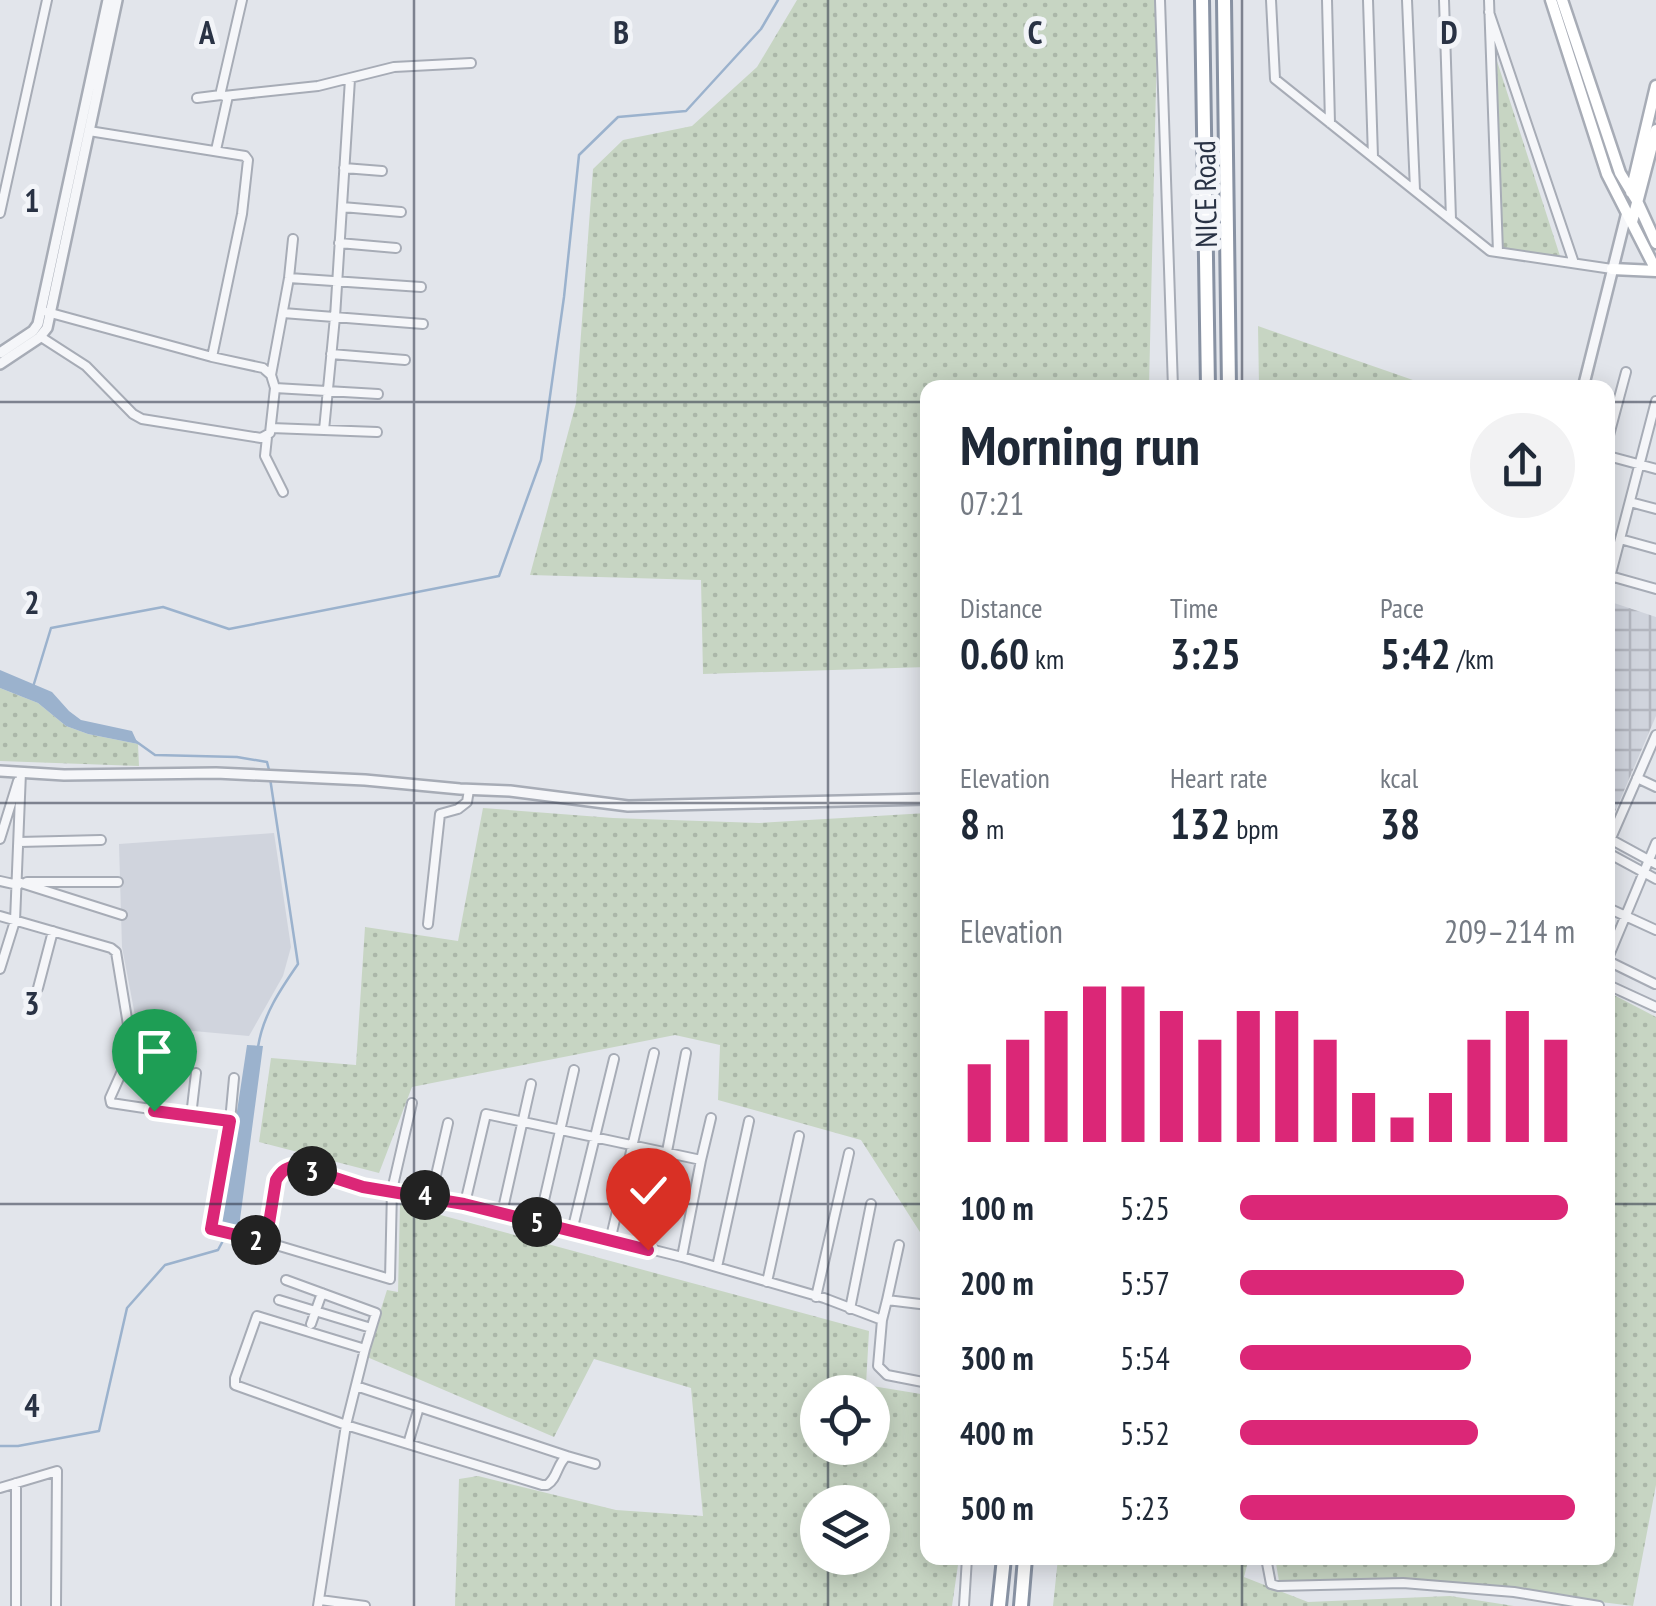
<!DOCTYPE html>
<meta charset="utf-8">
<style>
:root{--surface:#fff;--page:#f2f2f3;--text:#1f2937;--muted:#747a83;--accent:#db2777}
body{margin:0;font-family:"PT Sans Narrow",sans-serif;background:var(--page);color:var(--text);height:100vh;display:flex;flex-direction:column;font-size:38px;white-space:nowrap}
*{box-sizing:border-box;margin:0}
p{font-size:32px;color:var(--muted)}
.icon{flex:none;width:55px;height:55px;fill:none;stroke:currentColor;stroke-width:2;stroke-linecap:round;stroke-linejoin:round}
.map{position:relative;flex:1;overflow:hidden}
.details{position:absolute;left:920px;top:380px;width:695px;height:1185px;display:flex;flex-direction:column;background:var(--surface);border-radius:20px;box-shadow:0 5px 25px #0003}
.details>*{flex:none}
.controls{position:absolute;left:800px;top:1375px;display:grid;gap:20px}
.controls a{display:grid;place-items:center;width:90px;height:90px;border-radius:50%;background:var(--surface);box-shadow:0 5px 25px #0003;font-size:50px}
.pin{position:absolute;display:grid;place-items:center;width:85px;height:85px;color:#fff;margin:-102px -42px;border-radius:50% 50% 50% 0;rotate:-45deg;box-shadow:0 0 10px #0007}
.pin .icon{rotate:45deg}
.km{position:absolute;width:50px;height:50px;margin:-25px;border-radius:50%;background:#222;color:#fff;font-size:28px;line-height:50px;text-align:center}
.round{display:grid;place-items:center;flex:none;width:105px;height:105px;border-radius:52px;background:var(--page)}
.head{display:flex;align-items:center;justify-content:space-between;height:170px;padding:0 40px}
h1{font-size:55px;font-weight:800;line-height:75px}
.stats{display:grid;grid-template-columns:repeat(3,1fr);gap:15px;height:170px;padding:10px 40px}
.stats div{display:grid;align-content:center}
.stats b{font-size:42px;font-weight:800}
.stats small{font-size:28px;font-weight:400}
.stats p{font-size:28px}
.chart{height:280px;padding:20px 40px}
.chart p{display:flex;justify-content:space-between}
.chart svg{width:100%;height:180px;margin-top:10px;stroke:var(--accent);stroke-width:6}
ul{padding:0 40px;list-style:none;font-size:32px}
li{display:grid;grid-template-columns:160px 120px 1fr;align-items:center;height:75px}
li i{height:25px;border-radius:12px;background:var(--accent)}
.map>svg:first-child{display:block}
</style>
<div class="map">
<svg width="1656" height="1606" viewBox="0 0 1656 1606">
<defs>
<pattern id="industrial-grid" width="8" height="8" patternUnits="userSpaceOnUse" patternTransform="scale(2.5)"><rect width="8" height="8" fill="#d0d4dd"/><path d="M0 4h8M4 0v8" fill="none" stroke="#b3b6bf"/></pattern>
<pattern id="green-dots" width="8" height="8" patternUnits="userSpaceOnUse" patternTransform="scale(2.5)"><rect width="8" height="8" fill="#c7d5c3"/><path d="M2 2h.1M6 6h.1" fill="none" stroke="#abb7a9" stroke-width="1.8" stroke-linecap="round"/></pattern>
</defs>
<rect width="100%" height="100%" fill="#e2e5eb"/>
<!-- built -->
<path fill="#d0d4dd" d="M274,833L291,947L283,976L249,1036L137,1026L122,947L119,844Z"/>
<!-- industrial -->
<path fill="url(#industrial-grid)" d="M1608,601L1656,617V716L1608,828Z"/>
<!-- green -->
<path fill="url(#green-dots)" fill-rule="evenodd" d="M797,0H1158L1149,387L928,388L927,667L703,674L701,580L530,575L576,403L593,169L623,140L692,126L757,67Z
M1495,55L1561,259L1501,248Z
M1258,326L1433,387H1259Z
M0,688L38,703L66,726L88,734L138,744L139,766L0,761Z
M483,808L613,818L759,823L927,813V1243L861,1140L718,1100L720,1045L675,1035L412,1087L379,1173L259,1142L271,1058L356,1065L365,927L458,941Z
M1608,992L1656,1017V1485L1633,1606L1417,1579L1279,1581L1275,1558H1608Z
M400,1204L869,1331L866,1385L927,1395L928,1558H959L952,1606H455L459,1479L478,1476L616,1510L703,1516L691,1388L594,1359L554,1437L360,1354L371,1341L387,1290L398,1292ZM818,1392H872V1448H818ZM818,1502H872V1558H818Z
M1058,1558H1249L1244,1577L1308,1602L1450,1596L1514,1606H1053Z"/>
<!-- water -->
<path fill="#9bb2cd" d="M0,670L52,692L69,711L81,720L132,731L138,744L88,734L66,726L38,703L0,688Z
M247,1045L263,1046L239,1227L220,1224Z"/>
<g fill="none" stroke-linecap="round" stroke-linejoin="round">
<!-- stream -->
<path stroke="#9bb2cd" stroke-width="2.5" d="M33,687L51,628L163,607L229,629L499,576L541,460L564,297L579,155L618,117L686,111L761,29L778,0
M134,740L155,755L237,757L267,762L269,770
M258,1047C263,1015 280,990 298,964L270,778
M0,1446H18L99,1431L127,1308L165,1265L218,1250L225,1237"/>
<defs>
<path id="minor" d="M242,0L221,91V95L224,96L318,86L394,67L471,63
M1160,0L1173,388
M1271,0L1275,79L1490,251L1612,269
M1327,0L1330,123
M1368,0L1373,157
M1407,0L1415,190
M1444,0L1451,219
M1489,0L1498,252
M1489,12L1574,263
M197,98L221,95
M89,131L245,156L248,160L242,214L212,357
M216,150L228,96
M344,168L382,171
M342,207L401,212
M0,213L47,0
M339,243L396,248
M289,278L421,287
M283,313L423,324
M41,337L86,366L133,414L142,419L261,438L270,433L275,388L271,375L263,368L212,357L47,312
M331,354L405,360
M271,375L289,278L293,239
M275,388L378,394
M271,428L377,432
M324,430L335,317L350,79
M267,437L265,456L283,492
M1608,439L1626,372
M1608,456L1656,469
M1630,502L1656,509
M1620,539L1656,549
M1610,576L1656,589
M1608,585L1656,401
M1637,778L1656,787
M0,839L18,781
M1610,839L1656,864
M19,842L101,840
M1608,845L1656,735
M1608,853L1656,879
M0,881L18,885
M18,882L122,915
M27,882H118
M1608,908L1656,930
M0,916L111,948L116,952L132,1049L110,1098L111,1103L230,1121L211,1229L266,1242L390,1279L392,1190L412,1103
M428,924L440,814L458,809L467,802L469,790
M1608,958L1656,843
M1608,961L1655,984
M0,969L15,921L21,772
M1608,985L1656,1007
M38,988L53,931
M154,1111L159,1068
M191,1116L196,1073
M230,1121L234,1078
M701,1160L711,1118
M431,1197L448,1123
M465,1203L486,1114L701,1160L682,1257
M502,1213L531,1084
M539,1222L574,1070
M572,1231L614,1059
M610,1241L654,1053
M266,1242L276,1180C282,1170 287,1167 298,1167L363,1187L465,1203L682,1257L824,1298L882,1320L887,1300L928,1305
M648,1250L686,1053
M717,1267L749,1121
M286,1280L376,1313L365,1349L346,1425L318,1606
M767,1282L799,1136
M816,1297L849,1153
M279,1300L371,1328
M887,1300L899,1245
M850,1309L871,1204
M882,1320L878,1366L887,1375L928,1383
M311,1324L322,1293
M365,1349L257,1316L235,1378V1385L346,1425L542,1485H547C558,1478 557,1463 567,1456L595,1464
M356,1386L567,1456
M408,1444L419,1407
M16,1483V1606
M0,1488L57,1471L56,1606
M1266,1558L1271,1584L1278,1586L1403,1583L1514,1592L1599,1606
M320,1600L365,1606
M964,1606L967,1558"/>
<path id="tertiary" d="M0,353L33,331L38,324L108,0
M0,364L39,338L47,328L117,0
M1583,388L1627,212
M0,771L64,775L216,773L365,780L460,789L510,791L628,806L928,799"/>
<path id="secondary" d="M1551,0L1607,174L1656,270
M1562,0L1620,173L1637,201L1656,243
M1631,192L1656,86
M1632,222L1656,130
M1612,269L1656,271"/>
<path id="motorway" d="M1202,0L1208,388
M1224,0L1229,388
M999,1606L1004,1558
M1021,1606L1025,1558"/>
</defs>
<!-- minor casing -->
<use href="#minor" stroke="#a7acb6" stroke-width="12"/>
<!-- tertiary casing -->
<use href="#tertiary" stroke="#a7acb6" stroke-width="14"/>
<!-- secondary casing -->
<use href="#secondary" stroke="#a7acb6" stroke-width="15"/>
<!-- motorway casing -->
<use href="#motorway" stroke="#8892a3" stroke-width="18"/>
<!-- minor -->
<use href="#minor" stroke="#f5f6f9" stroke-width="8"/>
<!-- tertiary -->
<use href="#tertiary" stroke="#f5f6f9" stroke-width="9"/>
<!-- secondary -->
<use href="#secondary" stroke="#fff" stroke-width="10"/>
<!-- motorway -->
<use href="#motorway" stroke="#fff" stroke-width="12"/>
</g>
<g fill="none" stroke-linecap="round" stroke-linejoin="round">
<defs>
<path id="route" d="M154,1111L230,1121L211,1229L266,1242L276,1180C282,1170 287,1167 298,1166L363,1187L464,1204L648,1250"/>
</defs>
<!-- route casing -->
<use href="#route" stroke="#fff" stroke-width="20"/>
<!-- route -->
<use href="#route" stroke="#db2777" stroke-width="12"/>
</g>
<!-- grid -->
<path fill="none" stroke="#293244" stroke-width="2.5" stroke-opacity="0.55" d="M414,0V1606M828,0V1392M1242,0V388M0,402H928M1608,402H1656M0,803H928M1608,803H1656M0,1204H928M1608,1204H1656M828,1448V1502M828,1558V1606M1242,1558V1606"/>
<g text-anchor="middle" stroke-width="10" stroke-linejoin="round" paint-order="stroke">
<!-- street labels -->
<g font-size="30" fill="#293244" stroke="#f2f4f8">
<text transform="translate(1206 194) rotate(-91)" y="10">NICE Road</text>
</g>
</g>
<g font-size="32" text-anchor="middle" font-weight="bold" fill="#293244" stroke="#f2f4f8" stroke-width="10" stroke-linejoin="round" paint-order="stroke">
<text x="207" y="44">A</text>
<text x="621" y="44">B</text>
<text x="1035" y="44">C</text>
<text x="1449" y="44">D</text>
<text x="32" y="212">1</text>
<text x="32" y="614">2</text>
<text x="32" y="1015">3</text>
<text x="32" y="1417">4</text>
</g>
</svg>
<div class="controls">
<a><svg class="icon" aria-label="locate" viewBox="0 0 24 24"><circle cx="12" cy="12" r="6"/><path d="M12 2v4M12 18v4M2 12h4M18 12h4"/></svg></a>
<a><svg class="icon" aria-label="layers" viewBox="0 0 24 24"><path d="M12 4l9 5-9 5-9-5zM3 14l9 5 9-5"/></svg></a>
</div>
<div class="pin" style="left:154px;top:1111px;background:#1e9e55"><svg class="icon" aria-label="arrive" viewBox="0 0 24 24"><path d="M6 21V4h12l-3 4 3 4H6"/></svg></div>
<div class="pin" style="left:648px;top:1250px;background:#d93025"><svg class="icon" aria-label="check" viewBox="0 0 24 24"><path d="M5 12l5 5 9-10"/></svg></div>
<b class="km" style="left:256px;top:1240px">2</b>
<b class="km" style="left:312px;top:1171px">3</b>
<b class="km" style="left:425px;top:1195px">4</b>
<b class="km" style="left:537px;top:1222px">5</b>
<section class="details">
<div class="head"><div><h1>Morning run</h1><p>07:21</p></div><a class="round"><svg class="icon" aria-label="share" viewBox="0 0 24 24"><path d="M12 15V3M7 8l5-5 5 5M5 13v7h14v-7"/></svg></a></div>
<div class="stats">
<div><p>Distance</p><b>0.60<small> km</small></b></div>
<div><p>Time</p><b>3:25</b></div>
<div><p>Pace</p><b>5:42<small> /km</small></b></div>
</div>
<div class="stats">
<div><p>Elevation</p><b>8<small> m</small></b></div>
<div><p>Heart rate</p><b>132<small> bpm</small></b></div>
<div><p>kcal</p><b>38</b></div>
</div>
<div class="chart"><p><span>Elevation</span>209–214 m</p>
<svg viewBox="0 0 160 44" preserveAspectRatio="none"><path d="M5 44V25M15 44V19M25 44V12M35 44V6M45 44V6M55 44V12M65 44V19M75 44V12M85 44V12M95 44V19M105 44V32M115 44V38M125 44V32M135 44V19M145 44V12M155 44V19"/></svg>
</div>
<ul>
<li><b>100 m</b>5:25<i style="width:98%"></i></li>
<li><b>200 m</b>5:57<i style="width:67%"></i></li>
<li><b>300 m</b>5:54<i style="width:69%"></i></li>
<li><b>400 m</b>5:52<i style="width:71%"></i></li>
<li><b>500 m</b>5:23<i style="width:100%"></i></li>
</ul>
</section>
</div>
